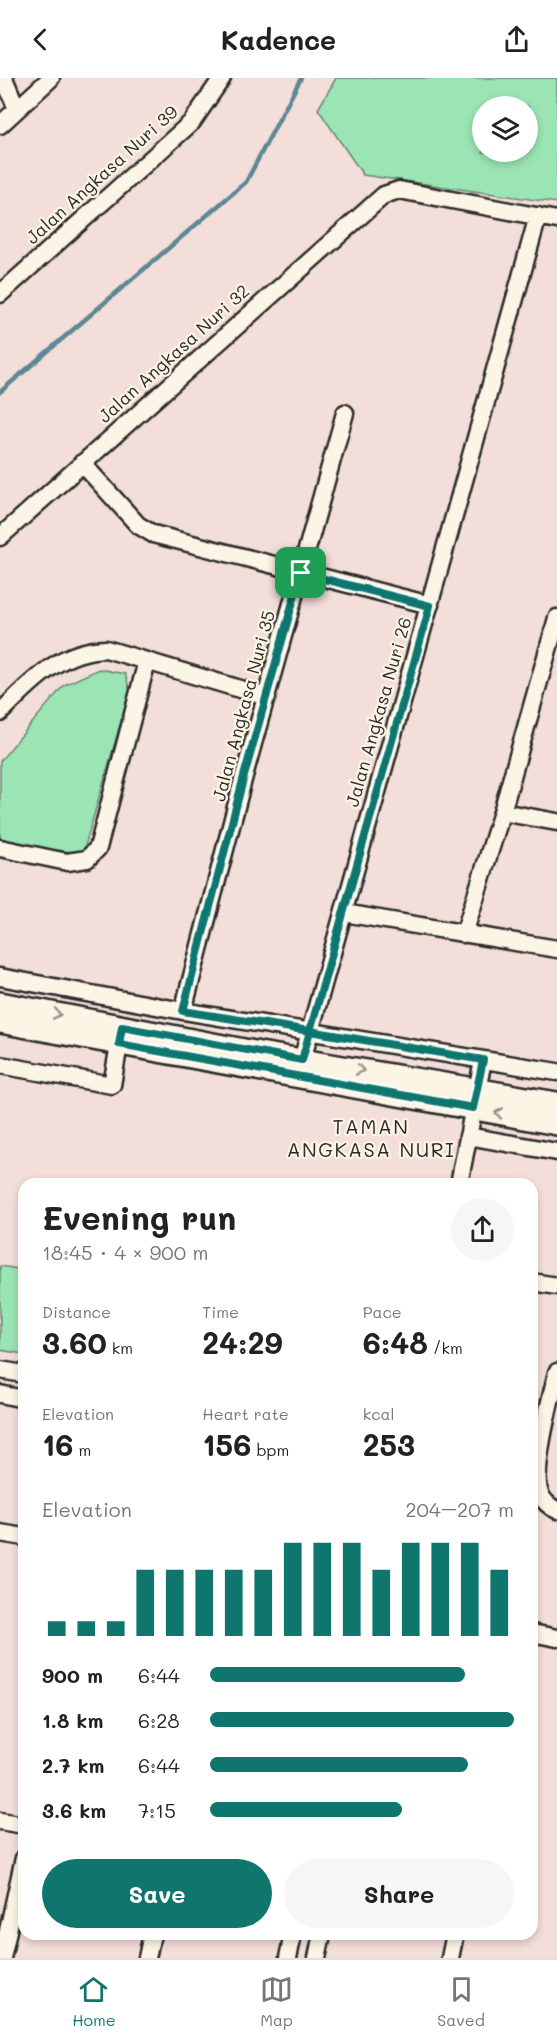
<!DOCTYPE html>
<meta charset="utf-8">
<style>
:root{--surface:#fff;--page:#f6f6f6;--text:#222;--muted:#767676;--line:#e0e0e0;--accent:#0f766e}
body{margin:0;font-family:Mali,sans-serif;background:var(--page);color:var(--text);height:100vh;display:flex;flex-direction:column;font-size:22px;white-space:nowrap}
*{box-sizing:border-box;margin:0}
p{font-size:20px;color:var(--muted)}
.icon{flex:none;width:33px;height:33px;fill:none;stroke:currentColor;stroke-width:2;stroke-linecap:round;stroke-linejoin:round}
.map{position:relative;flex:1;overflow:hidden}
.sheet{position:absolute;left:18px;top:1100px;width:520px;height:762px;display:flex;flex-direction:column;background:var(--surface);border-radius:18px;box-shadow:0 3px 9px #0003}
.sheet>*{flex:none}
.controls{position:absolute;left:472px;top:18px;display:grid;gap:12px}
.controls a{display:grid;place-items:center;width:66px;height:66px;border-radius:50%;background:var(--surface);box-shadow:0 3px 9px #0003;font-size:30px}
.pin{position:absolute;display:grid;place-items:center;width:51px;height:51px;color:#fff;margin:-26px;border-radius:12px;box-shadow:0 3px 9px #0006}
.round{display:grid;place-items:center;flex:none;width:63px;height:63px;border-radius:32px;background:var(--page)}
.head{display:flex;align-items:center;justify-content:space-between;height:102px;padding:0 24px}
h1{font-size:33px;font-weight:700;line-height:45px}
.metrics{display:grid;grid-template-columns:repeat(3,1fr);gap:9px;height:102px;padding:6px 24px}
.metrics div{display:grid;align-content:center}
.metrics b{font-size:30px;font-weight:700}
.metrics small{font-size:16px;font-weight:400}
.metrics p{font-size:16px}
.chart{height:168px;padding:12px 24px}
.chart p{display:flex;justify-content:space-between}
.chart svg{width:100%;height:108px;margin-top:6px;stroke:var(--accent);stroke-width:6}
.action{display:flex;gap:12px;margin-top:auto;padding:12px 24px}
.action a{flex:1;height:69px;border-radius:36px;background:var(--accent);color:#fff;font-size:24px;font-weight:700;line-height:69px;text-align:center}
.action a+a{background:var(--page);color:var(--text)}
ul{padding:0 24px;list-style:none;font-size:20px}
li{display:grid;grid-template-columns:96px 72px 1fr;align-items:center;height:45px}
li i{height:15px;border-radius:8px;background:var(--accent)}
header{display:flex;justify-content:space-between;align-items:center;height:78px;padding:0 24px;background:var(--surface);font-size:27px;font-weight:700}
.dock{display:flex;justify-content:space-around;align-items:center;height:84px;border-top:2px solid var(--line);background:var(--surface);font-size:16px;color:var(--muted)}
.dock a{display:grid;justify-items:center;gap:3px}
.dock .on{color:var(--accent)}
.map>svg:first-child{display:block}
</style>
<header><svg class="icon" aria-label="back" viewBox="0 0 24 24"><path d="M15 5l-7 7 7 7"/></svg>Kadence<svg class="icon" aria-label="share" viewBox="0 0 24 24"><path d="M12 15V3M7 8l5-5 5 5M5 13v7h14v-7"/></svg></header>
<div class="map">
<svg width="557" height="1880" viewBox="0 0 557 1880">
<rect width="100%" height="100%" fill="#f4ded9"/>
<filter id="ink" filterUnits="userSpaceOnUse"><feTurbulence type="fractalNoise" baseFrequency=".0167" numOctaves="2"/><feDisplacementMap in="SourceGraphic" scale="12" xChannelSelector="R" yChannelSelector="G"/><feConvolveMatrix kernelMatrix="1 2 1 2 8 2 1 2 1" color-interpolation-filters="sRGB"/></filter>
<g filter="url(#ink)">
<!-- green -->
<path fill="#9be4b4" stroke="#638870" stroke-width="1.5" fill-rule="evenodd" d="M336,0H557V125L363,97L318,31ZM528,28V74H483V28Z
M99,591L125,596L130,612L83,775L0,766V683L64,607Z
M0,1188L24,1192V1276L0,1272Z"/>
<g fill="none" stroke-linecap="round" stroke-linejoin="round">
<!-- stream -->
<path stroke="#5c8795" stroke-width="4.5" d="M0,314L246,104L301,0"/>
<defs>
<path id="minor" d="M4,0L17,31
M0,47L51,0
M0,216L192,44L222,0
M82,385L138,447L153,456L430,527
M0,459L384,117L399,112L557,142
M0,635C31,604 60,572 106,571L267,619
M502,734L557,744
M0,770L67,784L87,781L98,770L147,583
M344,835L557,871
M464,856L502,734L557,540
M0,899L183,933L557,994
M183,933L244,698L345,335
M0,987L112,1007L121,955
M299,993L538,138
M468,1058L557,1074
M459,1106L483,982
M532,1204L557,1208
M0,1292L24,1296
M557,1294C551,1321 531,1392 540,1416C544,1424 550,1429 557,1432
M0,1316L24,1321
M0,1455L24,1459
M532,1555L557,1560
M0,1743L24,1747
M2,1880L24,1780
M147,1880L152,1856
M288,1880L293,1856
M317,1880L322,1856
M450,1880L455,1856"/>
<path id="major" d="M0,925L260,975L557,1025
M0,944L557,1046"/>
</defs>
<!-- minor casing -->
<use href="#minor" stroke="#2b2b2b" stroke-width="21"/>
<!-- major casing -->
<use href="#major" stroke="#2b2b2b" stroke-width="26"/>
<!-- minor -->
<use href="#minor" stroke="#fcf5e5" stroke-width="16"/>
<!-- major -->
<use href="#major" stroke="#fcf5e5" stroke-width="21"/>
</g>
<!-- one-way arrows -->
<defs><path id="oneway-chevron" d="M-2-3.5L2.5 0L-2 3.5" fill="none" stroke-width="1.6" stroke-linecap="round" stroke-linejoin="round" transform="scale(1.5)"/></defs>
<g stroke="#949088">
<use href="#oneway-chevron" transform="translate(57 936) rotate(11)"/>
<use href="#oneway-chevron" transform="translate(360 992) rotate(10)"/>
<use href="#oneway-chevron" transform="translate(499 1035) rotate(-170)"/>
</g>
</g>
<g fill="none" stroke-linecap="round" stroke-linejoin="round" filter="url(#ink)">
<defs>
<path id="route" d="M301,495L244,698L183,933L310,953L302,982L122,949L119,966L473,1030L483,982L310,953L430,528L301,495"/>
</defs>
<!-- route casing -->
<use href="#route" stroke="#fff" stroke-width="12"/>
<!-- route -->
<use href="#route" stroke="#0f766e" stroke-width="8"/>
</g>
<g text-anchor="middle" stroke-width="4.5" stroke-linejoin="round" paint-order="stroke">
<!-- street labels -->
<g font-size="18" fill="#2b2b2b" stroke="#fcf5e5">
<text transform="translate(102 97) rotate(-42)" y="6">Jalan Angkasa Nuri 39</text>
<text transform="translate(174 276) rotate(-42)" y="6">Jalan Angkasa Nuri 32</text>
<text transform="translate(244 628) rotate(-75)" y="6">Jalan Angkasa Nuri 35</text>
<text transform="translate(379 634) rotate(-74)" y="6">Jalan Angkasa Nuri 26</text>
</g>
<!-- neighbourhood labels -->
<g font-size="20" letter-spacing="1.5" fill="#2b2b2b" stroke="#fcf5e5">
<text x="371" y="1056">TAMAN<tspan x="371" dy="23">ANGKASA NURI</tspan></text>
</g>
</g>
</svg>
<div class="controls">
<a><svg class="icon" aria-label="layers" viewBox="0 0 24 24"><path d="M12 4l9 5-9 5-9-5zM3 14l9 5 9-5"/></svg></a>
</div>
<div class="pin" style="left:301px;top:495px;background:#1e9e55"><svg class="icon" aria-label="arrive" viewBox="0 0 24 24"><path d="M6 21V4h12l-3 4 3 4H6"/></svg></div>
<section class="sheet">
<div class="head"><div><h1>Evening run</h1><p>18:45 · 4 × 900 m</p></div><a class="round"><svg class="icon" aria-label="share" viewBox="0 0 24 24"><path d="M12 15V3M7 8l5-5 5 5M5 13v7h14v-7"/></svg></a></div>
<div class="metrics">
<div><p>Distance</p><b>3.60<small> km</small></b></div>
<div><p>Time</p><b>24:29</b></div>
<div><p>Pace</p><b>6:48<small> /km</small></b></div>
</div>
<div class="metrics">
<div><p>Elevation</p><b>16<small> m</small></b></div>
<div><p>Heart rate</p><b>156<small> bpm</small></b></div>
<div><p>kcal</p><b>253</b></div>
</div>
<div class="chart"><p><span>Elevation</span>204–207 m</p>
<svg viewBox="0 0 160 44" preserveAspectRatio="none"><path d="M5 44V38M15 44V38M25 44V38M35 44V17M45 44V17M55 44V17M65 44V17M75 44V17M85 44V6M95 44V6M105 44V6M115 44V17M125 44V6M135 44V6M145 44V6M155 44V17"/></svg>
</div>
<ul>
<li><b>900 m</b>6:44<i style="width:84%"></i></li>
<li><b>1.8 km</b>6:28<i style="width:100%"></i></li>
<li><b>2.7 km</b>6:44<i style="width:85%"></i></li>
<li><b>3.6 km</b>7:15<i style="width:63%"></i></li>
</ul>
<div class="action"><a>Save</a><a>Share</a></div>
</section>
</div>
<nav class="dock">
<a class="on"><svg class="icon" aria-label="home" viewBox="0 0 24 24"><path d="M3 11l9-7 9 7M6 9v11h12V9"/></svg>Home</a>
<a><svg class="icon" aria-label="map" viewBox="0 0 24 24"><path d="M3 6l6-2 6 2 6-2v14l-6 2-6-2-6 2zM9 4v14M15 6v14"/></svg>Map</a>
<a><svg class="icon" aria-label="saved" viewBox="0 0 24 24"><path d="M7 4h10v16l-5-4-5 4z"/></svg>Saved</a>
</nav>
